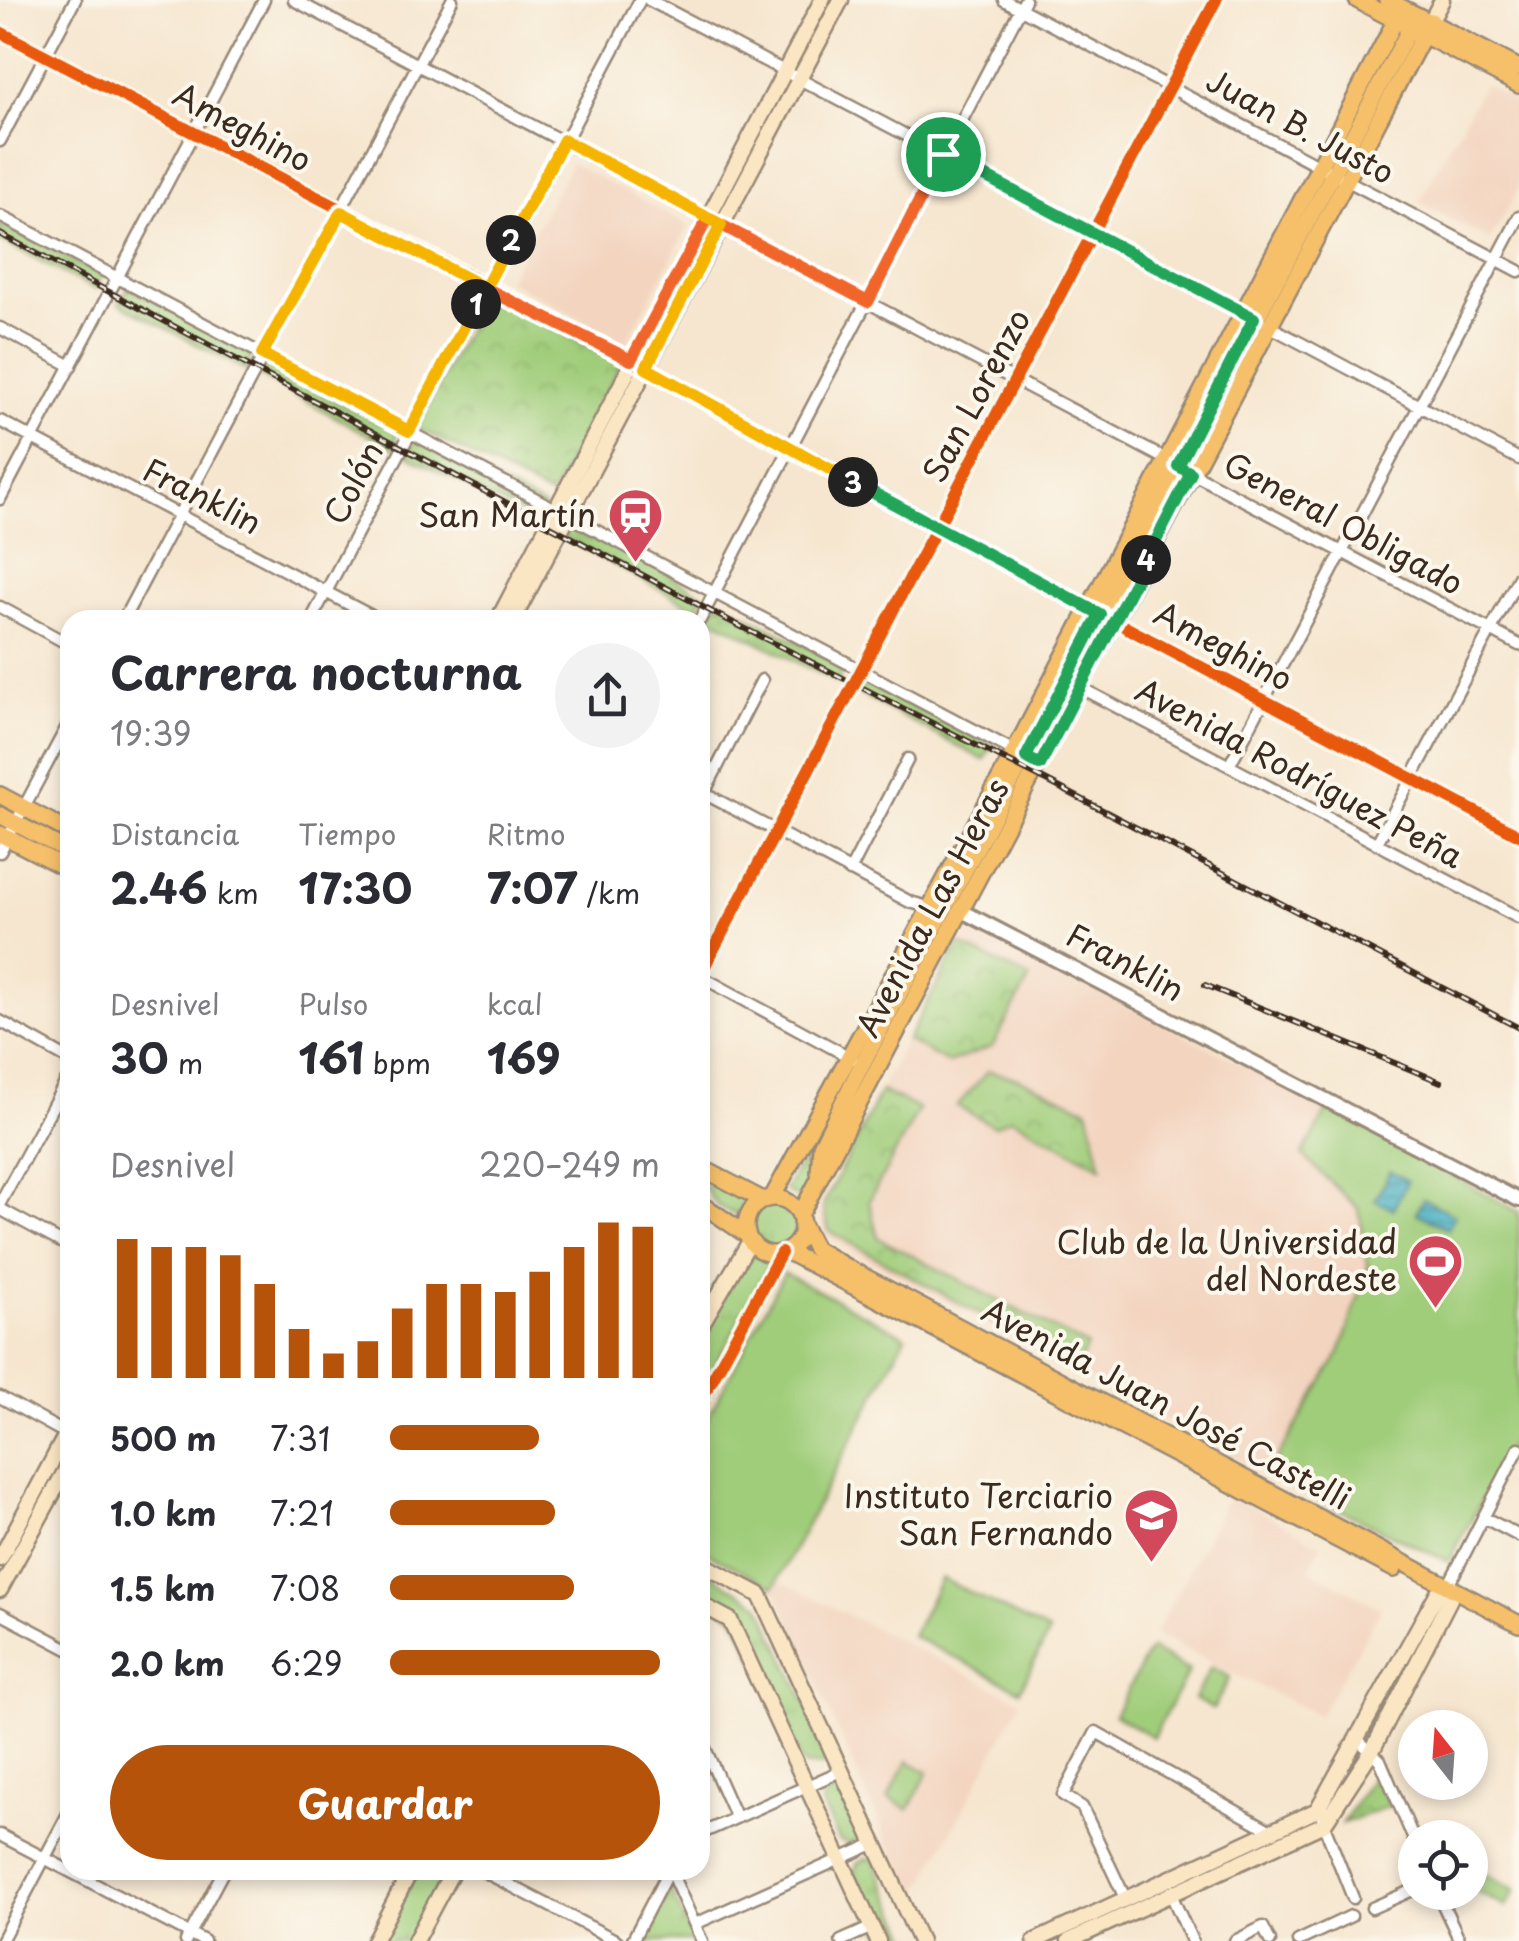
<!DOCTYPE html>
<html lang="es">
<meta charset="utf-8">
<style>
:root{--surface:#fff;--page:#f2f2f3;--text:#2b2b33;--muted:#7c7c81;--accent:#b45309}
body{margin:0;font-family:"Playpen Sans",sans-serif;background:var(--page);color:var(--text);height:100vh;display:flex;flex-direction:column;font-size:38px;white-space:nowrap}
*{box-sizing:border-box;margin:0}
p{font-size:32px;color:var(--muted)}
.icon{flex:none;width:55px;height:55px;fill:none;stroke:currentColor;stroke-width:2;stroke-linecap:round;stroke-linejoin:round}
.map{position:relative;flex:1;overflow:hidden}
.details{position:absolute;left:60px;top:610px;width:650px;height:1270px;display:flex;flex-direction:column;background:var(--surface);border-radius:30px;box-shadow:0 5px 15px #0003}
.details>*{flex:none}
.needle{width:65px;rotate:343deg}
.buttons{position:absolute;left:1398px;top:1710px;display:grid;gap:20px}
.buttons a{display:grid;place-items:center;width:90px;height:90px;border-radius:50%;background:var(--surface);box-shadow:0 5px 15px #0003;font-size:50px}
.pin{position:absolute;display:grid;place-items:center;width:85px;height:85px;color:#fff;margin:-42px;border:5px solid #fff;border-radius:50%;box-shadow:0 2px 10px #0007}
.km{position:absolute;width:50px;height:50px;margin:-25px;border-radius:50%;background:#222;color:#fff;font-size:28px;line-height:50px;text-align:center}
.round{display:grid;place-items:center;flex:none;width:105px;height:105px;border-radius:52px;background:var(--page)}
.head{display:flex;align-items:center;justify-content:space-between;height:170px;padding:0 50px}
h1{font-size:45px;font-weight:700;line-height:75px}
.figures{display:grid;grid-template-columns:repeat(3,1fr);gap:15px;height:170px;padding:10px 50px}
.figures div{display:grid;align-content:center}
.figures b{font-size:42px;font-weight:700}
.figures small{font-size:28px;font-weight:400}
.figures p{font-size:28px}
.chart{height:280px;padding:20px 50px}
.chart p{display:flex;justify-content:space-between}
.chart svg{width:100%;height:180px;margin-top:10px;stroke:var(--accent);stroke-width:6}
.cta{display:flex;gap:20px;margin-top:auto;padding:20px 50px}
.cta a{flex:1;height:115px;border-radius:60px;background:var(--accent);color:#fff;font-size:40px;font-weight:700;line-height:115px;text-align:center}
ul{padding:0 50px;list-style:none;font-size:32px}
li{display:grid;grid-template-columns:160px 120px 1fr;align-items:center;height:75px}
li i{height:25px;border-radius:12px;background:var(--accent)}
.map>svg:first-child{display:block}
</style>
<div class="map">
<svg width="1519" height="1941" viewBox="0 0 1519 1941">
<defs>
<pattern id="grass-tufts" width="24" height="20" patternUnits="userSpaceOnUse" patternTransform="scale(2.5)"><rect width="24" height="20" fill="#a0cd7a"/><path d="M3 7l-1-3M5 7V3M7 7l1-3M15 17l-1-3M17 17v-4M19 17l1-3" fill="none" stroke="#8bb069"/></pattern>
<pattern id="park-crowns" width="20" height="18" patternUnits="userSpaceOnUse" patternTransform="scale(2.5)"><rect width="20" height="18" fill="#a0cd7a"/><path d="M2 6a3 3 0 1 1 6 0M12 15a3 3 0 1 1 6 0" fill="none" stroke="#8bb069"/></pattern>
<pattern id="water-rules" width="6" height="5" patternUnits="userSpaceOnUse" patternTransform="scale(2.5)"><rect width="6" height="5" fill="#45b0c4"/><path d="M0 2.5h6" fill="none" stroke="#3b8f9f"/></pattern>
</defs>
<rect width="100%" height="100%" fill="#fbf7ec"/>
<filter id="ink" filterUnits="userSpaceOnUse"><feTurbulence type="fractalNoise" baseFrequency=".01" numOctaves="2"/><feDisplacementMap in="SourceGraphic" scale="20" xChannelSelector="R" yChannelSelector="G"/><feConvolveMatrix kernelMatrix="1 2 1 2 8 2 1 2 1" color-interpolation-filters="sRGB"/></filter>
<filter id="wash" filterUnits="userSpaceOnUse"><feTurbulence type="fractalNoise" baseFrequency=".0048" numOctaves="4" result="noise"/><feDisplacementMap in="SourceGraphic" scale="40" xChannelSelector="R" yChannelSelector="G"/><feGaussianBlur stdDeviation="2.25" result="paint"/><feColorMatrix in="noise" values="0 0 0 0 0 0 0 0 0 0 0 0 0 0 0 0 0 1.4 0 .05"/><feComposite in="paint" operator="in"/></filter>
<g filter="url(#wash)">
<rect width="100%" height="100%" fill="#f6e6cf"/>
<!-- built -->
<path fill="#f3d4bf" d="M1484,84L1519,103V188L1490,240L1419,202Z
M571,163L689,225L626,343L508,280Z
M971,925L1329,1109L1302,1155L1359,1209L1368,1267L1340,1353L1267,1475L824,1236L817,1213L963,928Z
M1230,1494L1321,1545L1309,1569L1381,1609L1319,1716L1155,1634Z
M778,1580L1021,1701L914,1901L774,1587Z"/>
<!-- grass -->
<path fill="url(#grass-tufts)" stroke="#6e7c4c" stroke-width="2.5" d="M0,224L103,275L95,289L0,240Z
M128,288L252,352L248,371L119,303Z
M263,365L397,432L394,449L259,375Z
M416,439L544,507L538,522L407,455Z
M579,524L702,594L698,610L564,537L570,525Z
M715,604H726L843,666L838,683L708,616Z
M868,679L992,746L984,760L858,693L860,680Z
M815,1153L810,1182L799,1199L785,1190L796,1170Z
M700,1183L726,1187L746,1198L736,1216L717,1205Z
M749 1226a24 24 0 1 1 48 0a24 24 0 1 1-48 0Z
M748,1251L770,1263L712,1372L702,1375L700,1338Z
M700,1568L760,1604L828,1751L825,1765L804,1766L735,1617L700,1597Z
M838,1788C855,1797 863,1823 859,1840L847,1844L839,1840L822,1804L825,1794Z
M868,1858L874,1860L911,1941H886L854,1872L857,1863Z
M417,1870H446L409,1941H379Z"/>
<!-- park -->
<path fill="url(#park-crowns)" stroke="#6e7c4c" stroke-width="2.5" d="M493,296L621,364L551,496L416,427L483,298Z
M959,944L1030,978L992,1047L948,1063L907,1040Z
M988,1071L1018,1078L1088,1109L1102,1167L1011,1118L994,1126L957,1106Z
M881,1091L919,1109L869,1201L878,1238L1087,1346L1077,1368L829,1231L823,1205Z
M1374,1773L1389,1806L1343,1823Z
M670,1888L693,1941H643Z"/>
<!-- garden -->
<path fill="#a0cd7a" stroke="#6e7c4c" stroke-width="2.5" d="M1329,1109L1519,1212V1429L1449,1562L1267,1475L1340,1353L1368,1267L1359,1209L1302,1155Z
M784,1273L906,1336L774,1587L700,1549V1432Z
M941,1578L1049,1632L1020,1690L912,1636Z
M1150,1649L1189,1671L1153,1737L1114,1715Z
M1211,1667L1230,1677L1213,1709L1194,1699Z
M908,1761L928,1772L909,1809L888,1798Z
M1482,1873L1515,1890L1506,1907L1473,1890Z"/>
<!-- water -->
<path fill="url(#water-rules)" stroke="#406d71" stroke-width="2.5" d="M1390,1171L1408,1181L1393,1209L1375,1200Z
M1423,1199L1455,1215L1448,1229L1416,1213Z"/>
</g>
<g filter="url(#ink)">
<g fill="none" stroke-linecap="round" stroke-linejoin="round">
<defs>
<path id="minor" d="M294,0L1169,461
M649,0L1246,314
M1004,0L1519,271
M0,32L646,368L1091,608
M0,141L75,0
M0,216L1016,752
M1265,324L1519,459
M0,328L71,366
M0,421L379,620
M1188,471L1519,645
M0,499L264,0
M0,607L70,645
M1110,618L1519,835
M123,620L452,0
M311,620L640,0
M700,620L1025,0
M1077,686L1519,918
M1230,764L1519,217
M700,791L910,902L935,909
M704,793L762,680
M1377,843L1519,577
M0,852L70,721
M850,871L908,759
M700,975L1216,0
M700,976L853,1059
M0,1021L70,1060
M0,1203L70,1074
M0,1209L70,1247
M0,1397L69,1435
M1483,1517L1519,1536
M1448,1586L1519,1448
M0,1613L70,1650
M700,1737L736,1818
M1358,1740L1380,1760L1415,1842
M1322,1820L1353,1898
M700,1834L843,1770
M0,1835L204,1941
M481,1870L617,1941
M675,1870V1881L702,1941
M1170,1892L1192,1941
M1437,1892L1460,1941
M1126,1900L1082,1807L1063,1795L1096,1732L1273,1832
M1372,1908L1415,1889
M695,1924L876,1843
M1,1941L70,1810
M186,1941L224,1870
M632,1941L669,1870
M841,1941L872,1927
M1235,1941L1263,1927L1270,1941
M1298,1941L1351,1916"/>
<path id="tertiary" d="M962,911L1519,1200"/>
<path id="secondary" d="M1431,21L1442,0
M498,620L822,0
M513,620L841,0
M700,1327L750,1241
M700,1402L781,1253
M0,1559L70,1427
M700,1563L760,1595L920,1941
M0,1590L70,1462
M700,1604L730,1620L878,1941
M374,1941L411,1870
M415,1941L453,1870
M1035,1941L1317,1810L1438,1592
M1069,1941L1324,1824L1373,1749L1450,1599L1448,1586"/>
<path id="primary" d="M1357,0L1519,85
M1387,0L1519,68
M0,795L70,832
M0,815L70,852
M0,834L70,870
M700,1167L763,1200
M819,1173L821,1146L858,1072L1410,28
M772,1198L1002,775L1402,8
M746 1226a28 28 0 1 1 56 0a28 28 0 1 1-56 0Z
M700,1203L747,1235
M800,1215L1431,21
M801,1222L815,1249L846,1267L1519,1624
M786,1251L1394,1569"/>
</defs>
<!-- minor casing -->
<use href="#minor" stroke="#988876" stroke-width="15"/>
<!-- tertiary casing -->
<use href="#tertiary" stroke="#988876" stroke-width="18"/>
<!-- secondary casing -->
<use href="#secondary" stroke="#988876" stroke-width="19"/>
<!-- primary casing -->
<use href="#primary" stroke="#988876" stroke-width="20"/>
<!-- minor -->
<use href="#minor" stroke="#fff" stroke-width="10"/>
<!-- tertiary -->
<use href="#tertiary" stroke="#fff" stroke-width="12"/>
<!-- secondary -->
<use href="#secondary" stroke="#fbe6c4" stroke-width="14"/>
<!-- primary -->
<use href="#primary" stroke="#f6c06b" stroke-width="15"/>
<defs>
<path id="rail" d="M0,234L716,614L1047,781L1519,1028
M1205,985L1441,1082"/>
</defs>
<!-- rail casing -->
<use href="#rail" stroke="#3b2a1e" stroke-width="6"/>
<!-- rail -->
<use href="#rail" stroke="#fbf7ec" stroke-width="2.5" stroke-dasharray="8" stroke-linecap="butt"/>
<defs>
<path id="cycleway" d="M0,32L646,368L777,443L1519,835
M700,975L1216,0
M700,1402L781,1253"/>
</defs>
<!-- cycleway casing -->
<use href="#cycleway" stroke="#fbf7ec" stroke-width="19"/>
<!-- cycleway -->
<use href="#cycleway" stroke="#e8590c" stroke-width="12"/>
</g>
</g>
<g fill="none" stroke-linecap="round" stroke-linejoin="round" filter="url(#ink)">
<defs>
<path id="split-1" d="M476,304L485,288L631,360L708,218L868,302L943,154"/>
<path id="split-2" d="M476,304L409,431L262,354L341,212L485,288L511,240"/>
<path id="split-3" d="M511,240L564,140L721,225L646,368L853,482"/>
<path id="split-4" d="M853,482L1100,614L1026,757L1040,765L1146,560"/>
<path id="split-5" d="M943,154L1254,318L1178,466L1191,473L1146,560"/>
</defs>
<!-- split-1 casing -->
<use href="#split-1" stroke="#fff" stroke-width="20"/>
<!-- split-2 casing -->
<use href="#split-2" stroke="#fff" stroke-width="20"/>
<!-- split-3 casing -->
<use href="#split-3" stroke="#fff" stroke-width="20"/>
<!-- split-4 casing -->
<use href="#split-4" stroke="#fff" stroke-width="20"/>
<!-- split-5 casing -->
<use href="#split-5" stroke="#fff" stroke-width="20"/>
<!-- split-1 -->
<use href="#split-1" stroke="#f0652b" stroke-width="12"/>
<!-- split-2 -->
<use href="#split-2" stroke="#f5b400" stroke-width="12"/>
<!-- split-3 -->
<use href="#split-3" stroke="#f5b400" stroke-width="12"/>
<!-- split-4 -->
<use href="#split-4" stroke="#22a559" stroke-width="12"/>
<!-- split-5 -->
<use href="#split-5" stroke="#22a559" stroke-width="12"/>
</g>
<!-- icons -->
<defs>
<symbol id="station-pin" viewBox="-11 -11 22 30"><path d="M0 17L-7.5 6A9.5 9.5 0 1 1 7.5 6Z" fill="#d1495b" stroke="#fbf7ec"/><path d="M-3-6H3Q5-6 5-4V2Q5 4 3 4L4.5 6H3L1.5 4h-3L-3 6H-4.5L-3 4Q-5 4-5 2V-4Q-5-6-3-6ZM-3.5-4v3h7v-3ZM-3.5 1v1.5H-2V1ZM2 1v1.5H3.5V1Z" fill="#fff"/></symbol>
<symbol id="stadium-pin" viewBox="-11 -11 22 30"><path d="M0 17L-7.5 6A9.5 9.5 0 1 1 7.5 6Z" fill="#d1495b" stroke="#fbf7ec"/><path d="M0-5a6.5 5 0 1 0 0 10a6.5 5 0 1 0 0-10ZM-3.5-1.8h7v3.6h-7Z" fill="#fff"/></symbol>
<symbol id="university-pin" viewBox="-11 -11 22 30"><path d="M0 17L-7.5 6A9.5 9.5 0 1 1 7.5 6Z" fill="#d1495b" stroke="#fbf7ec"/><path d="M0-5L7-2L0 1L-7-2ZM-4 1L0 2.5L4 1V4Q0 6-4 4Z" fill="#fff"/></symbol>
</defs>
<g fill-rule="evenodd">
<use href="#station-pin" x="604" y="484" width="63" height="86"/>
<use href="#stadium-pin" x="1404" y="1230" width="63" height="86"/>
<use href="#university-pin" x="1120" y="1484" width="63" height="86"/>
</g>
<g text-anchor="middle" stroke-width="8" stroke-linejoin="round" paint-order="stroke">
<!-- street labels -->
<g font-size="32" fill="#3b2a1e" stroke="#fbf7ec">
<text transform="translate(1300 127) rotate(28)" y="11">Juan B. Justo</text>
<text transform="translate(242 128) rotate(28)" y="11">Ameghino</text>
<text transform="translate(977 396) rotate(-62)" y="11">San Lorenzo</text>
<text transform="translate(354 483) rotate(-62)" y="11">Colón</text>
<text transform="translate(202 497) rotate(27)" y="11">Franklin</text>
<text transform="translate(1343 524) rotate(28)" y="11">General Obligado</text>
<text transform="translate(1223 647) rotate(28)" y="11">Ameghino</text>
<text transform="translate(1299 774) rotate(28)" y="11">Avenida Rodríguez Peña</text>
<text transform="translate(933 908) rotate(-62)" y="11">Avenida Las Heras</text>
<text transform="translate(1125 963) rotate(28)" y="11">Franklin</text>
<text transform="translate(1166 1405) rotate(28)" y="11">Avenida Juan José Castelli</text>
</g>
<!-- poi labels -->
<g font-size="32" fill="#3b2a1e" stroke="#fbf7ec" text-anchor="end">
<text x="596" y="527">San Martín</text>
<text x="1397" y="1254">Club de la Universidad<tspan x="1397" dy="37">del Nordeste</tspan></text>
<text x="1113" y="1508">Instituto Terciario<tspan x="1113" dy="37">San Fernando</tspan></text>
</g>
</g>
</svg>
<div class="buttons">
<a><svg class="needle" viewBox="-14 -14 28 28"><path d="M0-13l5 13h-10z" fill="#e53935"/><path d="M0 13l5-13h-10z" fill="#7c7c81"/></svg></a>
<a><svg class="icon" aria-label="locate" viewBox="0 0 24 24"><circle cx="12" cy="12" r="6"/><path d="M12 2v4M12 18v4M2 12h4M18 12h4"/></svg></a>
</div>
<div class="pin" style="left:943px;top:154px;background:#1e9e55"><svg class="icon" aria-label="arrive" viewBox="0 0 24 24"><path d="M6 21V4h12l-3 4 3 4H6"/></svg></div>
<b class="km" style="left:476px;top:304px">1</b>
<b class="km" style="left:511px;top:240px">2</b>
<b class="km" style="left:853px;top:482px">3</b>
<b class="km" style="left:1146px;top:560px">4</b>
<section class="details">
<div class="head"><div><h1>Carrera nocturna</h1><p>19:39</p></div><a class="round"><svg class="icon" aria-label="share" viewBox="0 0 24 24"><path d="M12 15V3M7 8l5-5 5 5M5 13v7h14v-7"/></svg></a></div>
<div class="figures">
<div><p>Distancia</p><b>2.46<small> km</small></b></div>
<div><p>Tiempo</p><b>17:30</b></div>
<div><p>Ritmo</p><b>7:07<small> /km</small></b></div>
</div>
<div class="figures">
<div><p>Desnivel</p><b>30<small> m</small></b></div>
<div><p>Pulso</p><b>161<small> bpm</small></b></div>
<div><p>kcal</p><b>169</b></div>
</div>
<div class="chart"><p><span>Desnivel</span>220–249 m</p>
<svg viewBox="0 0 160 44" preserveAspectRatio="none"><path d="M5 44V10M15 44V12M25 44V12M35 44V14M45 44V21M55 44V32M65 44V38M75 44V35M85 44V27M95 44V21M105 44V21M115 44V23M125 44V18M135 44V12M145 44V6M155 44V7"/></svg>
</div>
<ul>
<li><b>500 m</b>7:31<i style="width:55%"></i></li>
<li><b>1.0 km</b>7:21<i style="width:61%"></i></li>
<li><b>1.5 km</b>7:08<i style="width:68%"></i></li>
<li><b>2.0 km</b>6:29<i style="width:100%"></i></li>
</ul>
<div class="cta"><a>Guardar</a></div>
</section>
</div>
